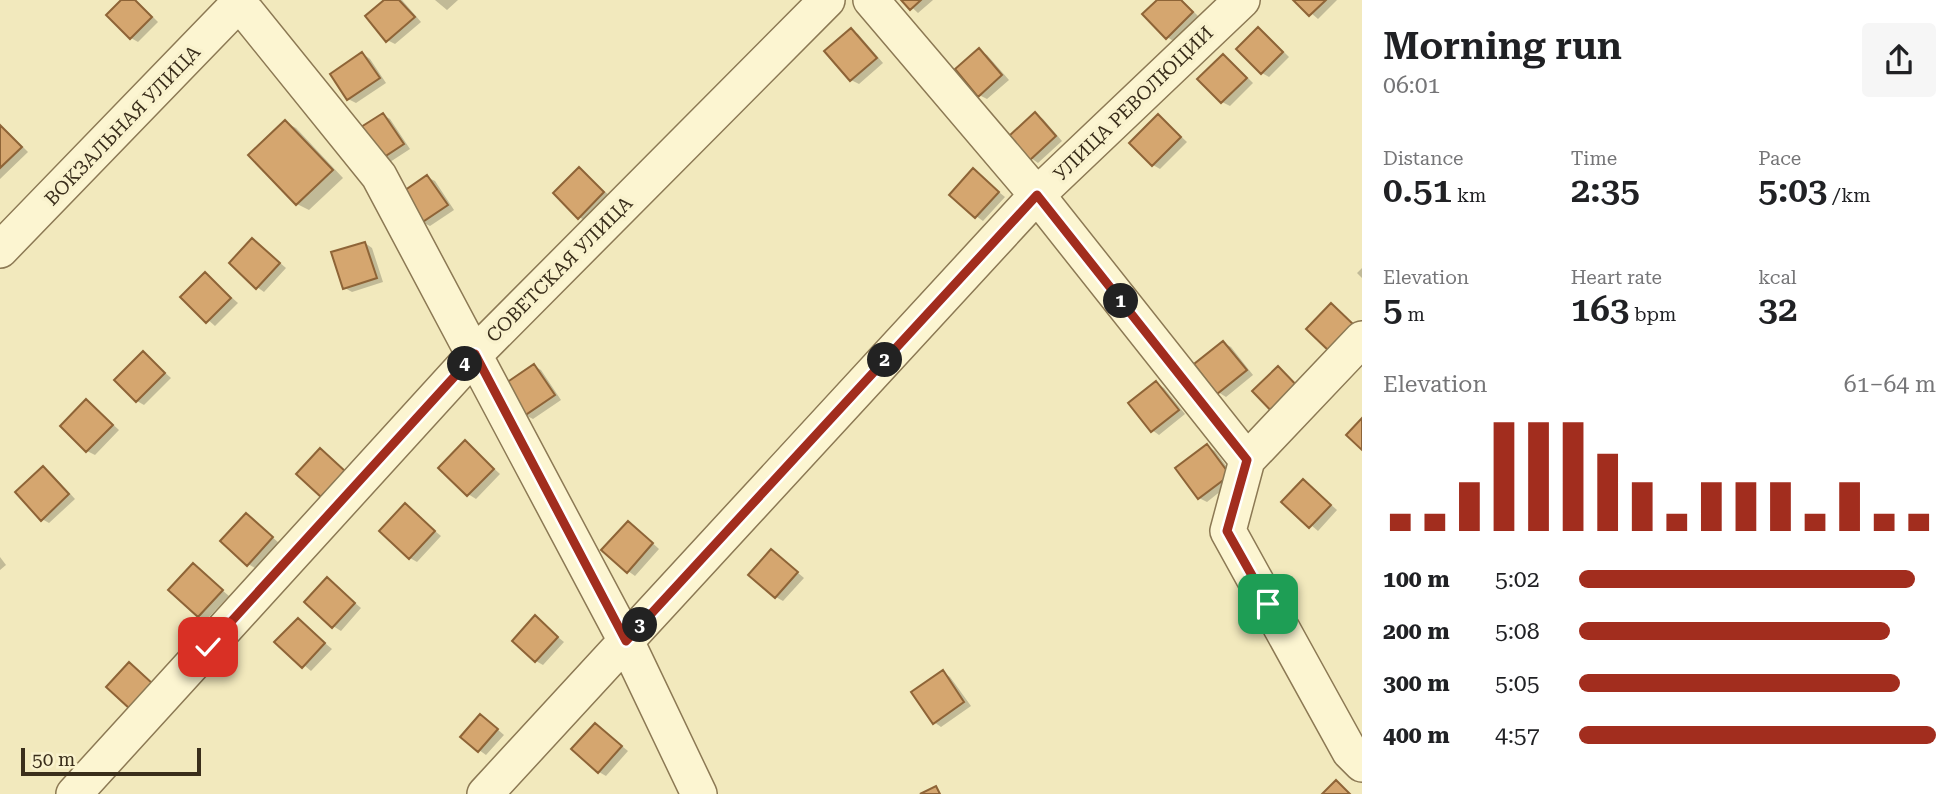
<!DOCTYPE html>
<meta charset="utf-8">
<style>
:root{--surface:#fff;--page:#f6f6f6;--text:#202124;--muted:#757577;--accent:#a22d1e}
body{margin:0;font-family:"Roboto Serif",serif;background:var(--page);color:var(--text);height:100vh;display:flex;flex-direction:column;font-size:26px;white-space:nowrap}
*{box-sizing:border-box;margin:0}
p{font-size:23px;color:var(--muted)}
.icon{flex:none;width:38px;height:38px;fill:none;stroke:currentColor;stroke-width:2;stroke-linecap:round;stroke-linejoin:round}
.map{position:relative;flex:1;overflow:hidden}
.panel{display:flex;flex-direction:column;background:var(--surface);width:595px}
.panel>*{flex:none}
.scale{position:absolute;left:21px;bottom:18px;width:180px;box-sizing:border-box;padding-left:7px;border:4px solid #3a2e1b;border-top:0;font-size:19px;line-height:24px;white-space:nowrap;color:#3a2e1b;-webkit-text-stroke:5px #f9f2cd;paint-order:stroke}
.pin{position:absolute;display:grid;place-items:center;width:60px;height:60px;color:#fff;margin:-30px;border-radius:14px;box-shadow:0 4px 10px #0006}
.km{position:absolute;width:35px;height:35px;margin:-18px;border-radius:50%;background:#222;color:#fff;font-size:19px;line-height:35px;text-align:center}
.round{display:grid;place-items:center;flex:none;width:74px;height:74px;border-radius:7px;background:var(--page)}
.head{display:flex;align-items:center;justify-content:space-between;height:119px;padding:0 21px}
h1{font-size:38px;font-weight:600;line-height:52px}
.stats{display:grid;grid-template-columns:repeat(3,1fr);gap:10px;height:119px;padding:7px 21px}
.stats div{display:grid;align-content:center}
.stats b{font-size:35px;font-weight:600}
.stats small{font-size:19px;font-weight:400}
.stats p{font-size:19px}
.chart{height:196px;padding:14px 21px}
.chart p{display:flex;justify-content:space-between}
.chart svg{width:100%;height:126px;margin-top:7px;stroke:var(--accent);stroke-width:6}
ul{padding:0 21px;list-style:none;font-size:23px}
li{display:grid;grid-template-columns:112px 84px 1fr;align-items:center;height:52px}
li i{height:18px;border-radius:9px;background:var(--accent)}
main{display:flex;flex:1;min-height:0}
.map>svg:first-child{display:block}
</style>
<main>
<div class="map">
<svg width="1362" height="794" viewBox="0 0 1362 794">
<rect width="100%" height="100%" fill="#f2e9bd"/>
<!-- shadow -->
<path fill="#0003" d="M123,0H136L158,22L138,42L131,38Z
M386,0H402L421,22L395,44L387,40Z
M435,0H458L447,10Z
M904,0H933L918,13Z
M1159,0H1182L1199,17L1175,42L1167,37Z
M1296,0H1337L1318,19Z
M1258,29L1266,34L1289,57L1269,77L1262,73Z
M851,30L858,34L883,63L859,84L851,80L826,51Z
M979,51L987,55L1009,80L987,99L979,95Z
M363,54L370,59L386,83L356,103L348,99Z
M1223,56L1230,60L1253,83L1230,106L1222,102L1200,79Z
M1036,114L1043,119L1062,141L1038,163L1031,158Z
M383,115L390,119L410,149L390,162L383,158Z
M1159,116L1187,142L1160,169L1153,165Z
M285,122L296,128L343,178L309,210L297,204L251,155Z
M0,127L7,131L28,152L0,179Z
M579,169L611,197L586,221L579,217Z
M973,171L1005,197L983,221L976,216Z
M427,177L435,181L454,210L430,226L422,222Z
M253,240L286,268L264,292L257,287Z
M365,243L372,248L383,282L352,292L345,288Z
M1362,268V278L1357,273Z
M205,274L238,303L215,326L182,297Z
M1224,343L1231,347L1253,375L1226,397L1218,392Z
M143,353L171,378L144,405L137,401Z
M534,366L541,370L561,400L533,419L525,415Z
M1156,383L1164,388L1185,414L1159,435L1152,430Z
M87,401L119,430L95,455L87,451L62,426Z
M465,442L500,474L476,499L468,494Z
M1207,446L1215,451L1236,479L1207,502L1199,498Z
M43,468L50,472L75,499L49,523L42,519Z
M1304,481L1337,510L1318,531L1284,502Z
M405,506L441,536L417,562L410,558Z
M247,515L279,543L255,568L248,564Z
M635,527L659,549L635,576L628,571Z
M772,551L804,578L783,601L776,597Z
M0,557L6,565L0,570Z
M193,565L229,596L206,620L199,616Z
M327,579L361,608L341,631L333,626Z
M535,618L564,642L543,665L536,661Z
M298,620L332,649L311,671L277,642Z
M943,672L950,677L971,706L941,727L934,722Z
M488,721L504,735L486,755L479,750Z
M596,725L628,751L606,776L599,772Z"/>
<!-- building -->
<path fill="#d5a66f" stroke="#8e6437" stroke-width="2" d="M121,0H135L152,17L130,39L106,15Z
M384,0H399L415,17L386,42L365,16Z
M901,0H921L910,10Z
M1157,0H1181L1193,12L1166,39L1142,14Z
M1293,0H1326L1309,16Z
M1258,27L1283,52L1261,74L1236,49Z
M851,28L877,58L850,81L824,51Z
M979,48L1002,75L978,97L955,69Z
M362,52L380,78L347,100L330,74Z
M1223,54L1247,78L1221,103L1197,79Z
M1035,112L1056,136L1030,160L1009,136Z
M383,113L404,144L381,159L361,127Z
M1158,114L1181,137L1152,166L1129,143Z
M285,120L333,170L296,205L248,155Z
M0,125L22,147L0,168Z
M579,167L604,192L578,219L553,193Z
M973,168L999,192L975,218L949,195Z
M427,175L448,205L421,223L401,193Z
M252,238L280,263L256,289L229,263Z
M365,242L377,278L343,289L331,252Z
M205,272L231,298L206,323L180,297Z
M1331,303L1355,326L1330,352L1306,329Z
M1223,341L1247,370L1217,394L1194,364Z
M143,351L165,373L136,402L114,380Z
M534,364L555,395L524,416L503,385Z
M1278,366L1303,392L1277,417L1252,391Z
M1156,381L1179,410L1151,432L1128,403Z
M86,399L113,425L86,452L60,426Z
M1362,418V450L1346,435Z
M465,440L494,469L467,496L438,468Z
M1207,444L1230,475L1198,499L1175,468Z
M320,448L345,471L321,497L296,474Z
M43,466L69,494L41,521L15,492Z
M1303,479L1331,505L1309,528L1281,502Z
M405,503L435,531L409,559L379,531Z
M246,513L273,537L247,566L220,541Z
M628,521L653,543L627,573L601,550Z
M771,549L798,572L775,598L748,575Z
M193,563L223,590L198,617L168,590Z
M327,577L355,603L332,628L304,602Z
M535,615L558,637L535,662L512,641Z
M298,618L325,643L302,668L274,642Z
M129,662L153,684L130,709L106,687Z
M943,670L964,702L933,724L911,692Z
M480,714L498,729L478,752L460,737Z
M595,723L622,746L598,773L571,749Z
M1336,780L1350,794H1322Z
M936,786L940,794H920Z"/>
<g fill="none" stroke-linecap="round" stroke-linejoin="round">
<defs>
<path id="minor" d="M871,0L1037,195L1247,460L1228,531L1350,752L1362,764
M240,4L379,176L626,641L699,794
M0,250L242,0
M1247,460L1362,339
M74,794L475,354L827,0
M485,794L1037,195L1242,0"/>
</defs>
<!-- minor casing -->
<use href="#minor" stroke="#8c7954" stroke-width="38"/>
<!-- minor -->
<use href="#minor" stroke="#fcf5d1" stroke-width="35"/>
</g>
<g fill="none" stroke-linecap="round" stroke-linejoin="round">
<defs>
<path id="route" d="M208,647L475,354L626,641L1037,195L1247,460L1227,531L1268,604"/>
</defs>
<!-- route casing -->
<use href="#route" stroke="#fff" stroke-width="14"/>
<!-- route -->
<use href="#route" stroke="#a22d1e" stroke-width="9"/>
</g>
<g text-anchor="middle" stroke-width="7" stroke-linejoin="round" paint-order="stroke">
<!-- street labels -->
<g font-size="19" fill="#3a2e1b" stroke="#f9f2cd">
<text transform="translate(1133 103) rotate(-44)" y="7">УЛИЦА РЕВОЛЮЦИИ</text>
<text transform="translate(122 125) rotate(-46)" y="7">ВОКЗАЛЬНАЯ УЛИЦА</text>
<text transform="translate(559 269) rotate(-45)" y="7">СОВЕТСКАЯ УЛИЦА</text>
</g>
</g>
</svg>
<div class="scale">50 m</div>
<div class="pin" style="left:1268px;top:604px;background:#1e9e55"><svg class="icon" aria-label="arrive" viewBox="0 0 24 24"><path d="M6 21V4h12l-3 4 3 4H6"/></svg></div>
<div class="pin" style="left:208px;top:647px;background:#d93025"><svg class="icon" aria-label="check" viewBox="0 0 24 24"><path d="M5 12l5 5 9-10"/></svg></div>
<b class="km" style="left:1121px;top:301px">1</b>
<b class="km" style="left:885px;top:360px">2</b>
<b class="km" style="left:640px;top:625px">3</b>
<b class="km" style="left:465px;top:364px">4</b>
</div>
<section class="panel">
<div class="head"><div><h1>Morning run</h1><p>06:01</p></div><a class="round"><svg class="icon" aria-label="share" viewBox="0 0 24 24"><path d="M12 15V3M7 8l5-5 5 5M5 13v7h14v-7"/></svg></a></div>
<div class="stats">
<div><p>Distance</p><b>0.51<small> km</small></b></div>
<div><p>Time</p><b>2:35</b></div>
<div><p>Pace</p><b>5:03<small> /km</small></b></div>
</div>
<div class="stats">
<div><p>Elevation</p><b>5<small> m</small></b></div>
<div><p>Heart rate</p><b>163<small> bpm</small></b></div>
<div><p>kcal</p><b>32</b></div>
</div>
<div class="chart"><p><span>Elevation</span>61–64 m</p>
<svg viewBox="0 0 160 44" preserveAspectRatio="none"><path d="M5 44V38M15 44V38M25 44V27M35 44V6M45 44V6M55 44V6M65 44V17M75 44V27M85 44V38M95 44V27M105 44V27M115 44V27M125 44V38M135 44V27M145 44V38M155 44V38"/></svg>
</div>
<ul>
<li><b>100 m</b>5:02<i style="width:94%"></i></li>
<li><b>200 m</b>5:08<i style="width:87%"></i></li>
<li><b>300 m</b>5:05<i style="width:90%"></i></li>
<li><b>400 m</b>4:57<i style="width:100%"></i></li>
</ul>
</section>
</main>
